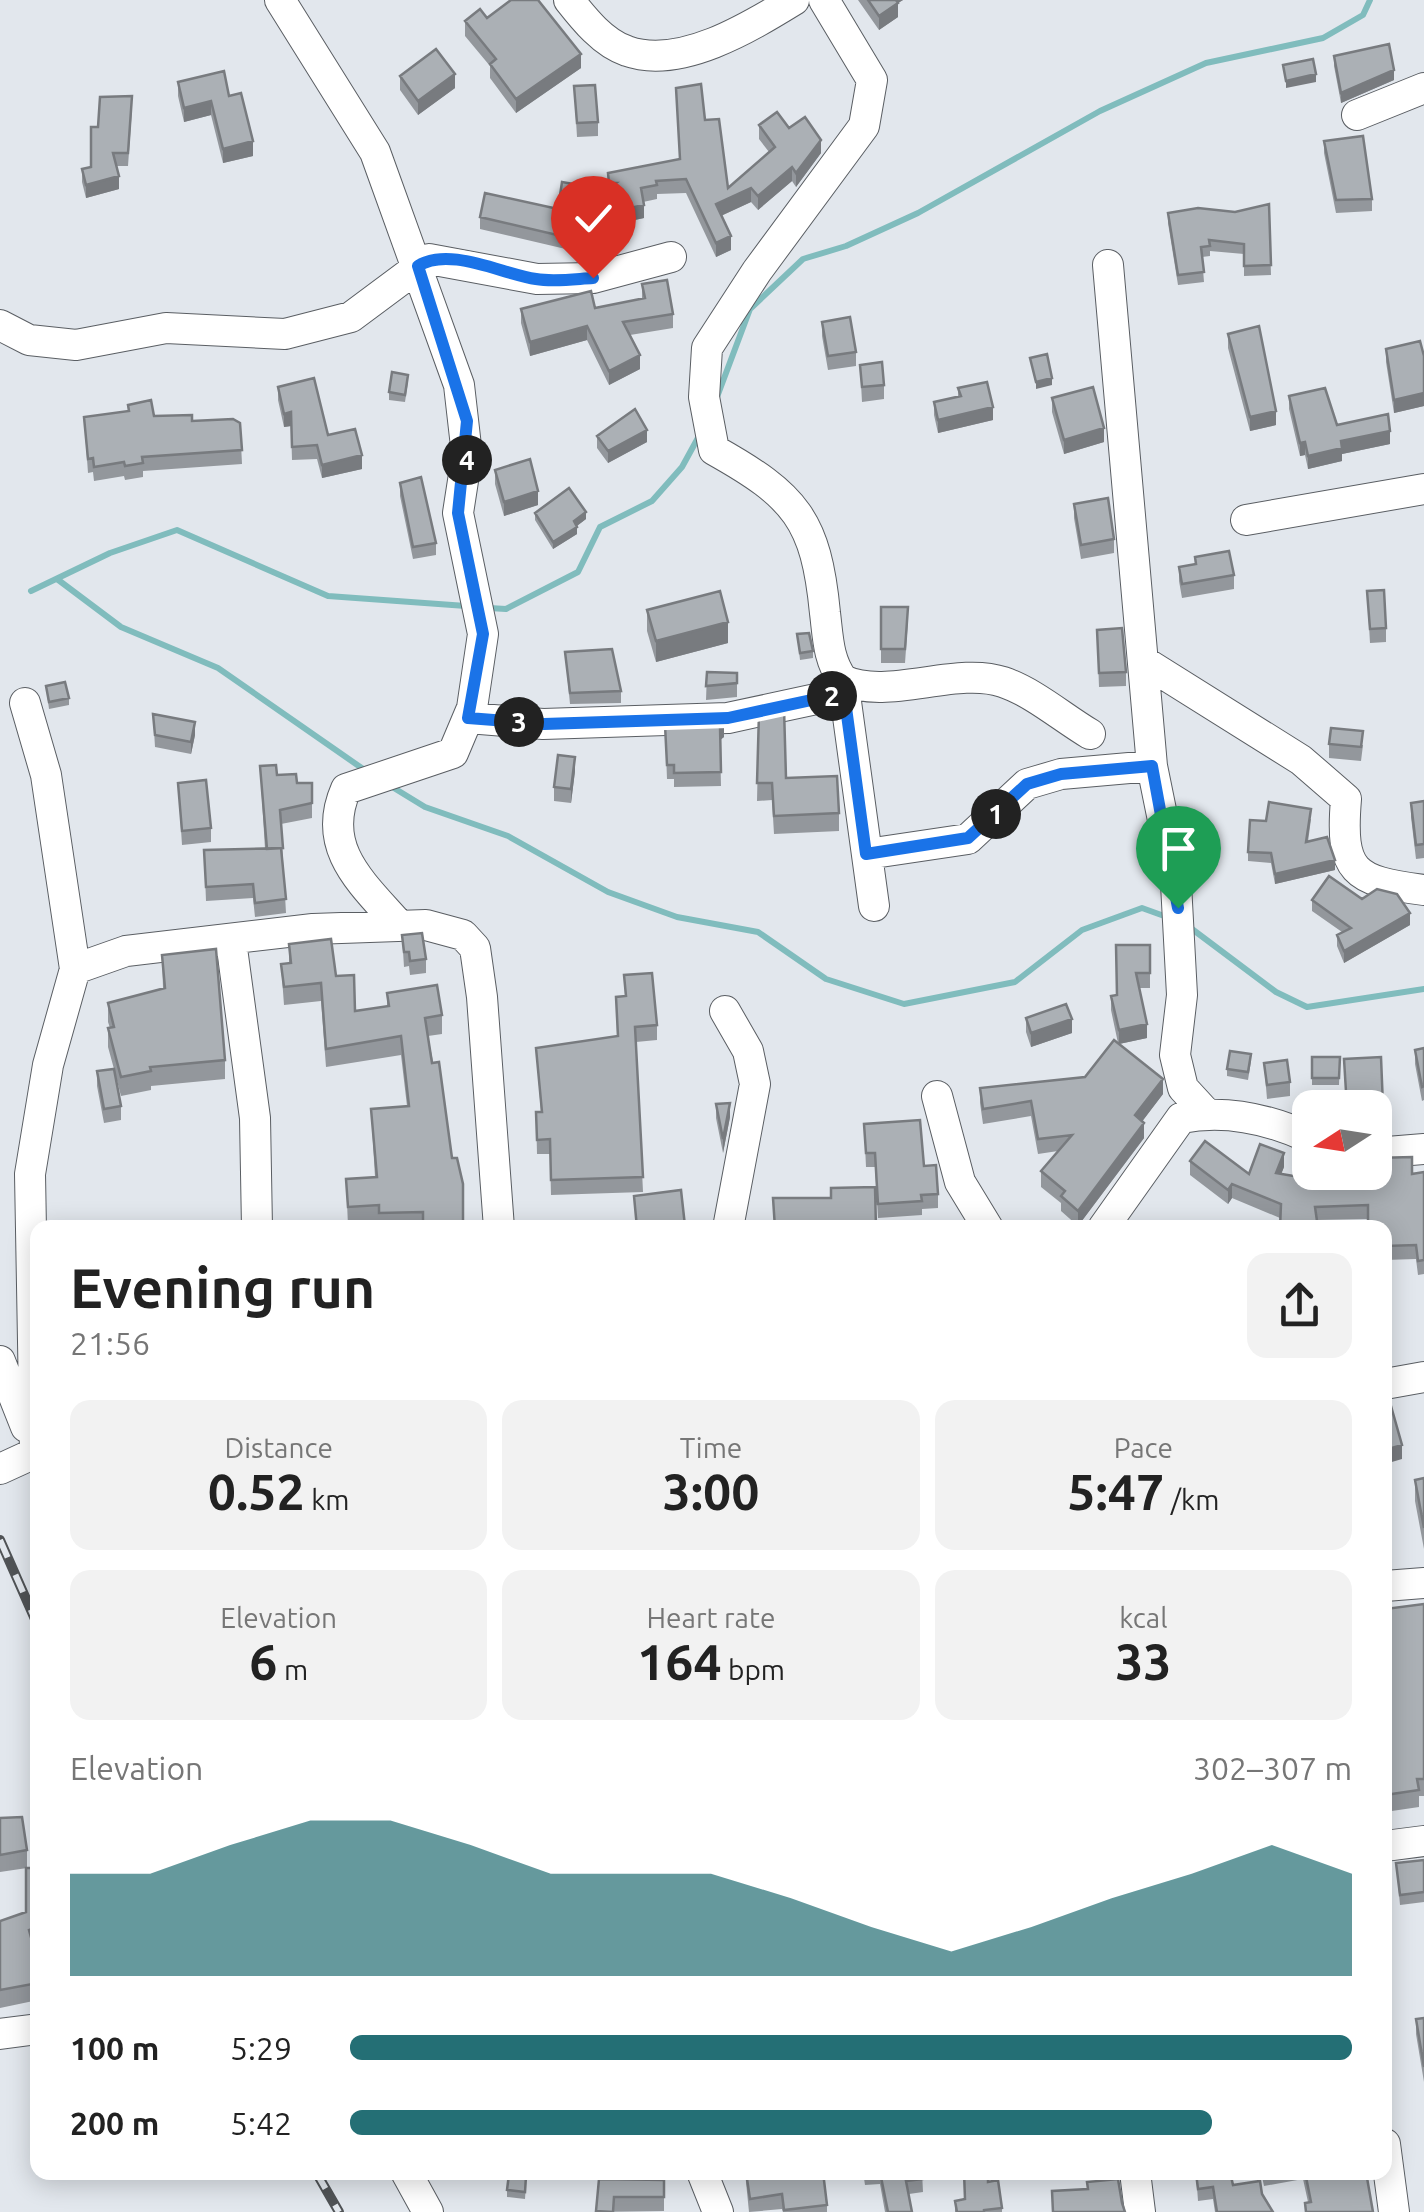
<!DOCTYPE html>
<meta charset="utf-8">
<style>
:root{--surface:#fff;--page:#f2f2f2;--text:#222;--muted:#767676;--accent:#246f75}
body{margin:0;font-family:Ubuntu,sans-serif;background:var(--page);color:var(--text);height:100vh;display:flex;flex-direction:column;font-size:38px;white-space:nowrap}
*{box-sizing:border-box;margin:0}
p{font-size:32px;color:var(--muted)}
.icon{flex:none;width:55px;height:55px;fill:none;stroke:currentColor;stroke-width:2;stroke-linecap:round;stroke-linejoin:round}
.map{position:relative;flex:1;overflow:hidden}
.details{position:absolute;left:30px;top:1220px;width:1362px;height:960px;display:flex;flex-direction:column;background:var(--surface);border-radius:20px;box-shadow:0 5px 25px #0003}
.details>*{flex:none}
.needle{width:65px;rotate:258deg}
.buttons{position:absolute;left:1292px;top:1090px;display:grid;gap:20px}
.buttons a{display:grid;place-items:center;width:100px;height:100px;border-radius:20px;background:var(--surface);box-shadow:0 5px 25px #0003;font-size:50px}
.pin{position:absolute;display:grid;place-items:center;width:85px;height:85px;color:#fff;margin:-102px -42px;border-radius:50% 50% 50% 0;rotate:-45deg;box-shadow:0 0 10px #0007}
.pin .icon{rotate:45deg}
.km{position:absolute;width:50px;height:50px;margin:-25px;border-radius:50%;background:#222;color:#fff;font-size:28px;line-height:50px;text-align:center}
.round{display:grid;place-items:center;flex:none;width:105px;height:105px;border-radius:20px;background:var(--page)}
.headline{display:flex;align-items:center;justify-content:space-between;height:170px;padding:0 40px}
h1{font-size:55px;font-weight:700;line-height:75px}
.figures{display:grid;grid-template-columns:repeat(3,1fr);gap:15px;height:170px;padding:10px 40px}
.figures div{display:grid;align-content:center;border-radius:20px;background:var(--page);text-align:center}
.figures b{font-size:50px;font-weight:700}
.figures small{font-size:28px;font-weight:400}
.figures p{font-size:28px}
.chart{height:280px;padding:20px 40px}
.chart p{display:flex;justify-content:space-between}
.chart svg{width:100%;height:180px;margin-top:10px;fill:var(--accent);opacity:.7}
ul{padding:0 40px;list-style:none;font-size:32px}
li{display:grid;grid-template-columns:160px 120px 1fr;align-items:center;height:75px}
li i{height:25px;border-radius:12px;background:var(--accent)}
.map>svg:first-child{display:block}
</style>
<div class="map">
<svg width="1424" height="2212" viewBox="0 0 1424 2212">
<rect width="100%" height="100%" fill="#e2e7ed"/>
<g fill="none" stroke-linecap="round" stroke-linejoin="round">
<!-- stream -->
<path stroke="#80bcbd" stroke-width="6" d="M717,397L750,309L803,259L846,246L918,213L1100,111L1206,63L1323,38L1363,15L1370,0
M57,579L121,627L218,668L366,771
M31,591L110,553L177,530L328,596L466,606
M489,608L506,609L578,572L600,527L652,501L682,467L699,436
M389,785L425,807L508,836L608,892L677,917L758,932L826,979L904,1004L1015,982L1082,930L1142,908L1167,917
M1188,926L1276,992L1307,1007L1424,989"/>
<defs>
<path id="minor" d="M280,0L375,152L459,385L467,455L458,513L483,634L472,708L453,753L346,789C320,848 362,883 399,925
M569,0C584,19 603,43 627,51C680,70 750,27 794,0
M824,0L872,80L864,126L757,271L707,348L704,397L714,450C796,496 816,520 825,613C828,637 828,660 843,680C887,701 956,666 1003,682C1033,692 1063,718 1090,734
M1357,115L1424,88
M1108,265L1152,766L1176,884L1182,995L1175,1055L1183,1088L1206,1113
M0,325L29,340L76,345L166,328L285,334L351,317L429,259L537,279L593,278L671,257
M1246,520L1424,489
M1143,661L1301,760L1346,799C1340,872 1353,881 1424,890
M843,680L874,906
M468,718L543,724L728,718L844,693
M867,854L968,839L1027,784L1061,774L1152,766
M231,941L255,1118L257,1228
M75,969L126,951L313,929L426,925L463,935L475,948L482,997L499,1228
M725,1011L748,1051L755,1084L728,1228
M937,1096L960,1182L988,1228
M1375,1153L1424,1149
M1103,1228L1181,1118C1225,1109 1269,1119 1310,1138
M0,1361L26,1427
M1385,1384L1424,1377
M0,1469L35,1453L30,1174L48,1065L75,969L46,775L25,703
M1385,1586L1424,1583
M1385,1846L1424,1841
M0,2034L38,2029
M1385,2144L1394,2212
M406,2172L428,2212
M702,2172L718,2212
M1135,2172L1140,2212"/>
</defs>
<!-- minor casing -->
<use href="#minor" stroke="#5a5e63" stroke-width="32"/>
<!-- minor -->
<use href="#minor" stroke="#fff" stroke-width="30"/>
<defs>
<path id="rail" d="M0,1540L38,1626
M316,2172L339,2212"/>
</defs>
<!-- rail casing -->
<use href="#rail" stroke="#505356" stroke-width="10"/>
<!-- rail -->
<use href="#rail" stroke="#e2e7ed" stroke-width="6" stroke-dasharray="19" stroke-linecap="butt"/>
</g>
<!-- wall -->
<path fill="#93979c" d="M858,0H903L898,3V17L879,30Z
M487,18L581,68L516,113L490,78V66L465,36V21Z
M1334,56L1394,80L1341,103L1334,66Z
M400,76L455,88L418,115L400,90Z
M178,82L229,96L253,156L223,163L211,115L184,122L178,96Z
M574,86L598,122V136L577,137Z
M676,88L705,120L728,188L769,152L759,139V125L789,128L821,153L796,187L792,181L758,210L751,202L721,216L731,250L716,257L686,193L657,194V199L643,202L644,218L625,222L622,206L596,211V197L608,188V173L680,159Z
M132,109L128,166H117L119,189L86,198L82,182V169L91,167L98,127Z
M1324,141L1372,199V211L1336,213L1324,153Z
M596,200L587,254L480,229V217L558,209Z
M1269,204L1271,275L1244,276V254L1210,251V256L1202,257L1204,282L1178,285L1168,223V213L1235,212Z
M642,284L673,314V328L630,335L640,369L609,385L587,340L530,356L521,323V309L595,308L642,299Z
M822,322L856,352V366L828,370L822,336Z
M1228,334L1276,425L1250,431L1228,348Z
M1386,349L1424,356V406L1394,413L1386,362Z
M860,365L884,385V399L862,402Z
M408,382L405,402L389,400V392Z
M278,387L328,435L362,469L322,478L317,459L292,460L291,426L284,427L278,400Z
M958,388L993,420L938,433L934,415V402L958,397Z
M1289,396L1337,425L1390,444L1342,454V461L1308,469L1305,455L1300,456L1289,409Z
M1052,398L1104,442L1064,454L1052,412Z
M128,405L154,416L192,421L240,423L242,464L143,471V477L125,480L124,476L94,481L93,472L88,473L84,417L128,411Z
M597,436L647,442L608,463L597,448Z
M495,470L538,505L504,516L495,484Z
M400,483L436,543V555L413,559L400,496Z
M1074,504L1114,539V553L1081,559L1074,518Z
M535,513L586,519L577,526V534L553,549L535,520Z
M1195,557L1234,575V589L1182,598L1179,581V567L1195,564Z
M1367,591L1386,628V642L1370,643Z
M881,607L908,621L905,663H881Z
M647,610L728,643L656,662L647,631Z
M1097,630L1126,672V686L1099,687Z
M797,634L813,651V658L800,660Z
M565,652L621,691V703L570,704Z
M707,672L737,673V697L706,700Z
M46,686L69,698V705L49,709Z
M759,713L786,778L839,813V831L774,834L772,800L757,801Z
M153,714L195,735L191,754L155,747Z
M665,725L724,737L720,740L721,786L674,787V779H667Z
M1329,744L1363,745L1361,761L1329,758Z
M260,766L277,775L297,783H312V818L281,824L286,913L255,917L253,898L206,901L204,850L265,849Z
M575,771L571,803L554,801V787Z
M178,783L211,828V842L182,845Z
M1424,801V858L1416,859L1411,817V803Z
M1311,819L1308,842L1335,870L1275,884L1271,863L1248,861V852L1266,821Z
M1362,899L1410,925L1344,963L1337,946V935L1342,932L1312,911V900Z
M402,935L426,959V973L410,975L409,966L404,967Z
M289,944L336,976L355,1011L387,1006V993L442,1015V1034L428,1036L452,1158L463,1184V1228H379V1223L348,1226L346,1179L375,1177L371,1109L407,1106L401,1055L326,1067L321,1001L284,1005L281,964L289,963Z
M1150,945V988H1139L1147,1038L1119,1044L1163,1094L1142,1121L1144,1138L1078,1226L1061,1211V1203L1041,1187V1171L1058,1151L1038,1154L1031,1116L983,1124L980,1103V1088L1085,1077L1118,1043L1111,1010V996L1116,995Z
M162,955L225,1060V1079L151,1086V1090L121,1096L115,1073L121,1106V1120L104,1123L97,1086V1071L114,1069L108,1047V1028H110L108,1022V1003L163,988Z
M624,975L657,1025V1040L636,1042L643,1192L551,1195L550,1154H537L536,1112H541L536,1048L617,1036L616,997L625,996Z
M1026,1018L1072,1033L1031,1047L1026,1032Z
M1424,1048V1100L1422,1101L1415,1064V1050Z
M1312,1057H1340L1339,1085H1312Z
M1344,1059L1383,1106V1120H1375V1108H1346Z
M1251,1061L1248,1080L1227,1076V1069Z
M1264,1063L1290,1082V1096L1267,1099Z
M716,1104L730,1117L723,1153L716,1118Z
M864,1124L924,1166L938,1194V1208L922,1209V1215L878,1218L875,1167H866Z
M1190,1161L1249,1174L1284,1167L1281,1174L1311,1179L1367,1177L1424,1172V1274L1418,1275L1416,1259L1385,1260V1228L1368,1219L1317,1220L1280,1218L1232,1198L1228,1204L1190,1175Z
M1424,1478V1549L1415,1501V1480Z
M1424,1604V1796H1419V1807L1385,1812V1609Z
M0,1818L27,1850V1868L0,1872Z
M1424,1860V1902L1400,1905L1396,1863Z
M38,1868V1945L33,1946L38,1963V2000L0,2008V1921L26,1912Z
M1424,2018V2082L1416,2034V2019Z
M745,2172L827,2205V2212H783L782,2209L749,2212Z
M863,2172H922L923,2192L909,2194L912,2212H885L880,2184L865,2185Z
M1261,2172H1370V2176H1367L1373,2212H1305V2203L1308,2202L1303,2179L1264,2186Z
M1196,2173L1262,2194L1273,2212H1215L1213,2199L1198,2201Z
M599,2179L664,2180V2211L596,2212Z
M988,2182L1002,2208V2212H955V2201L964,2200Z
M526,2183L525,2199L507,2197V2190Z"/>
<!-- shaded-wall -->
<path fill="#787b7f" d="M892,0H903L898,3V17L879,30V16Z
M581,54V68L516,113V99Z
M1394,70V80L1341,103V93Z
M455,74V88L418,115V101Z
M1316,74V82L1286,88V81Z
M211,101V115L184,122V108Z
M821,140V153L796,187V173Z
M253,141V156L223,163V149Z
M792,167V181L758,210V196Z
M119,176V189L86,198V185Z
M596,188V200L587,254V242Z
M751,188V202L716,218V204Z
M644,205V218L625,222V209Z
M731,236V250L716,257V243Z
M587,326V340L530,356V342Z
M640,355V369L609,385V371Z
M1052,378V385L1036,389V382Z
M1424,393V406L1394,413V400Z
M993,407V420L938,433V420Z
M1276,411V425L1250,431V417Z
M291,412V426L284,427V414Z
M1104,428V442L1064,454V440Z
M647,430V442L608,463V451Z
M1390,431V444L1342,454V461L1308,469V456L1341,441Z
M1305,442V455L1300,456V443Z
M362,455V469L322,478V465Z
M538,491V505L504,516V502Z
M586,512V519L574,528V521Z
M577,527V534L553,549V542Z
M728,622V643L656,662V641Z
M195,722V735L191,754V742Z
M724,723V737L720,740V726Z
M575,757V771L571,803V789Z
M1335,860V870L1275,884V874Z
M1410,913V925L1344,963V951Z
M1072,1019V1033L1031,1047V1033Z
M1147,1024V1038L1119,1044V1030Z
M1163,1079V1094L1135,1131V1115Z
M730,1103V1117L723,1153V1139Z
M1144,1123V1138L1078,1226V1211Z
M1284,1153V1167L1276,1187V1173Z
M1232,1184V1198L1228,1204V1190Z
M1402,1445V1459L1385,1464V1450Z
M38,1927V1945L29,1947V1930Z"/>
<!-- building -->
<path fill="#abb0b5" stroke="#787b7f" stroke-width="2.5" d="M511,0H538L581,54L516,99L490,64L496,59L465,21L480,9L487,18Z
M868,0H896L898,3L879,16Z
M1389,44L1394,70L1341,93L1334,56Z
M436,49L455,74L418,101L400,76Z
M1313,59L1316,74L1286,81L1283,65Z
M224,71L229,96L241,93L253,141L223,149L211,101L184,108L178,82Z
M701,84L705,120L719,119L728,188L775,147L759,125L777,112L789,128L805,117L821,140L796,173L792,167L758,196L751,188L716,204L731,236L716,243L686,179L656,181L657,185L641,188L644,205L625,209L622,192L596,197L616,183H609L608,173L680,159L676,88Z
M595,85L598,122L577,123L574,86Z
M132,96L128,153H113L119,176L86,185L82,169L91,167V127H98L100,97Z
M1363,136L1372,199L1336,200L1324,141Z
M562,182L596,188L587,242L480,217L485,193L558,209Z
M1269,204L1271,265L1244,266V244L1209,240L1210,246L1201,247L1204,272L1178,275L1168,213L1198,208L1235,212Z
M667,280L673,314L623,322L640,355L609,371L587,326L530,342L521,309L591,291L595,308L645,298L642,284Z
M850,317L856,352L828,356L822,322Z
M1259,326L1276,411L1250,417L1228,334Z
M1420,341L1424,356V393L1394,400L1386,349Z
M1047,354L1052,378L1036,382L1030,358Z
M882,362L884,385L862,387L860,365Z
M392,372L408,375L405,395L389,392Z
M314,378L328,435L355,429L362,455L322,465L317,445L292,447L291,412L284,414L278,387Z
M987,382L993,407L938,420L934,402L961,396L958,388Z
M1093,387L1104,428L1064,440L1052,398Z
M1325,388L1337,425L1388,414L1390,431L1341,441L1342,448L1308,456L1305,442L1300,443L1289,396Z
M151,400L154,416L192,415V421L233,419L240,423L242,450L142,457L143,463L125,466L124,462L94,467L93,458L88,459L84,417L129,411L128,405Z
M635,409L647,430L608,451L597,436Z
M530,459L538,491L504,502L495,470Z
M421,477L436,543L413,547L400,483Z
M569,488L586,512L574,521L577,527L553,542L535,513Z
M1108,498L1114,539L1081,545L1074,504Z
M1229,551L1234,575L1182,584L1179,567L1196,564L1195,557Z
M1384,590L1386,628L1370,629L1367,591Z
M720,591L728,622L656,641L647,610Z
M881,607H908L905,649H881Z
M1122,628L1126,672L1099,673L1097,630Z
M809,633L813,651L800,653L797,634Z
M612,649L621,691L570,693L565,652Z
M707,672L737,673V683L706,686Z
M65,682L69,698L49,702L46,686Z
M784,708L786,778L837,776L839,813L774,816L772,783H757L759,713Z
M153,714L195,722L191,742L155,735Z
M724,723L720,726L721,772L674,773V765H667L665,725Z
M1331,728L1363,731L1361,747L1329,744Z
M558,755L575,757L571,789L554,787Z
M276,765L277,775L296,774L297,783H312V803L280,810L283,848L267,849L260,766Z
M206,780L211,828L182,831L178,783Z
M1424,801V844L1416,845L1411,803Z
M1269,802L1311,809L1306,842L1327,837L1335,860L1275,874L1271,853L1248,852L1250,820L1266,821Z
M281,848L286,899L255,903L253,884L206,887L204,850Z
M1329,876L1362,899L1377,889L1397,894L1410,913L1344,951L1337,935L1351,928L1312,900Z
M422,933L426,959L410,961L409,952H404L402,935Z
M331,939L336,976L354,975L355,1011L389,1006L387,993L437,985L442,1015L425,1018L432,1063L439,1062L452,1158H457L463,1184V1225H423V1212L379,1213V1205L348,1207L346,1179L377,1177L371,1109L409,1106L401,1036L326,1049L321,983L284,987L281,964L291,963L289,944Z
M1116,945H1150V973H1136L1147,1024L1119,1030L1111,996L1117,995Z
M216,949L225,1060L150,1067L151,1071L121,1077L108,1028L114,1027L108,1003L165,988L162,955Z
M652,973L657,1025L635,1027L643,1177L551,1180L550,1139L537,1140L536,1112H542L536,1048L618,1036L616,997L626,996L624,975Z
M1066,1004L1072,1019L1031,1033L1026,1018Z
M1114,1040L1163,1079L1135,1115L1144,1123L1078,1211L1061,1196L1065,1191L1041,1171L1072,1135L1038,1139L1031,1101L983,1109L980,1088L1085,1077Z
M1424,1048V1086L1422,1087L1415,1050Z
M1230,1051L1251,1054L1248,1072L1227,1069Z
M1312,1057H1340L1339,1078H1312Z
M1381,1057L1383,1106L1347,1108L1344,1059Z
M1287,1060L1290,1082L1267,1085L1264,1063Z
M114,1069L121,1106L104,1109L97,1071Z
M730,1103L723,1139L716,1104Z
M920,1120L924,1166L936,1165L938,1194L921,1195L922,1201L878,1204L875,1153H866L864,1124Z
M1205,1141L1249,1174L1260,1144L1284,1153L1276,1173L1311,1179L1368,1177V1172H1375V1158L1412,1157V1174L1424,1172V1260L1418,1261L1416,1245L1385,1246V1228H1368V1205L1315,1207L1318,1228H1280L1281,1204L1232,1184L1228,1190L1190,1161Z
M875,1187L876,1228H775L773,1198H831V1188Z
M681,1190L685,1226L713,1224L716,1228H637L634,1196Z
M1389,1399L1402,1445L1385,1450V1400Z
M1424,1478V1528L1415,1480Z
M1424,1604V1779H1417L1419,1790L1385,1795V1758H1388L1385,1739V1609Z
M22,1817L27,1850L0,1855V1818Z
M1424,1860V1892L1400,1895L1396,1863Z
M26,1868H38V1886H35L38,1894V1927L29,1930L38,1963V1983L0,1990V1921L26,1912Z
M1424,2018V2067L1416,2019Z
M746,2172H823L827,2205L784,2210L782,2194L750,2199Z
M880,2172H922L923,2179L906,2181L912,2212H888Z
M964,2172H988V2182L998,2180L1002,2208L984,2210V2212H957L955,2201L965,2199Z
M1230,2172L1233,2185L1260,2181L1262,2194L1273,2212H1217L1213,2187L1198,2189L1196,2173Z
M1305,2172H1366L1373,2212H1306L1305,2203L1311,2202Z
M509,2174L526,2176L525,2192L507,2190Z
M599,2179L664,2180V2197H614L613,2212L596,2211Z
M1118,2179L1122,2203L1125,2212H1053L1052,2191L1088,2189L1087,2182Z"/>
<g fill="none" stroke-linecap="round" stroke-linejoin="round">
<defs>
<path id="route" d="M593,278C575,279 554,282 536,279C502,274 449,246 418,266L467,421L458,513L483,634L468,718L544,724L728,718L844,693L866,854L968,838L1027,784L1061,774L1152,766L1178,908"/>
</defs>
<!-- route casing -->
<use href="#route" stroke="#fff" stroke-width="20"/>
<!-- route -->
<use href="#route" stroke="#1a73e8" stroke-width="12"/>
</g>
</svg>
<div class="buttons">
<a><svg class="needle" viewBox="-14 -14 28 28"><path d="M0-13l5 13h-10z" fill="#e53935"/><path d="M0 13l5-13h-10z" fill="#767676"/></svg></a>
</div>
<div class="pin" style="left:1178px;top:908px;background:#1e9e55"><svg class="icon" aria-label="arrive" viewBox="0 0 24 24"><path d="M6 21V4h12l-3 4 3 4H6"/></svg></div>
<div class="pin" style="left:593px;top:278px;background:#d93025"><svg class="icon" aria-label="check" viewBox="0 0 24 24"><path d="M5 12l5 5 9-10"/></svg></div>
<b class="km" style="left:996px;top:814px">1</b>
<b class="km" style="left:832px;top:696px">2</b>
<b class="km" style="left:519px;top:722px">3</b>
<b class="km" style="left:467px;top:460px">4</b>
<section class="details">
<div class="headline"><div><h1>Evening run</h1><p>21:56</p></div><a class="round"><svg class="icon" aria-label="share" viewBox="0 0 24 24"><path d="M12 15V3M7 8l5-5 5 5M5 13v7h14v-7"/></svg></a></div>
<div class="figures">
<div><p>Distance</p><b>0.52<small> km</small></b></div>
<div><p>Time</p><b>3:00</b></div>
<div><p>Pace</p><b>5:47<small> /km</small></b></div>
</div>
<div class="figures">
<div><p>Elevation</p><b>6<small> m</small></b></div>
<div><p>Heart rate</p><b>164<small> bpm</small></b></div>
<div><p>kcal</p><b>33</b></div>
</div>
<div class="chart"><p><span>Elevation</span>302–307 m</p>
<svg viewBox="0 0 160 44" preserveAspectRatio="none"><path d="M0 44V19L10 19L20 12L30 6L40 6L50 12L60 19L70 19L80 19L90 25L100 32L110 38L120 32L130 25L140 19L150 12L160 19V44z"/></svg>
</div>
<ul>
<li><b>100 m</b>5:29<i style="width:100%"></i></li>
<li><b>200 m</b>5:42<i style="width:86%"></i></li>
</ul>
</section>
</div>
